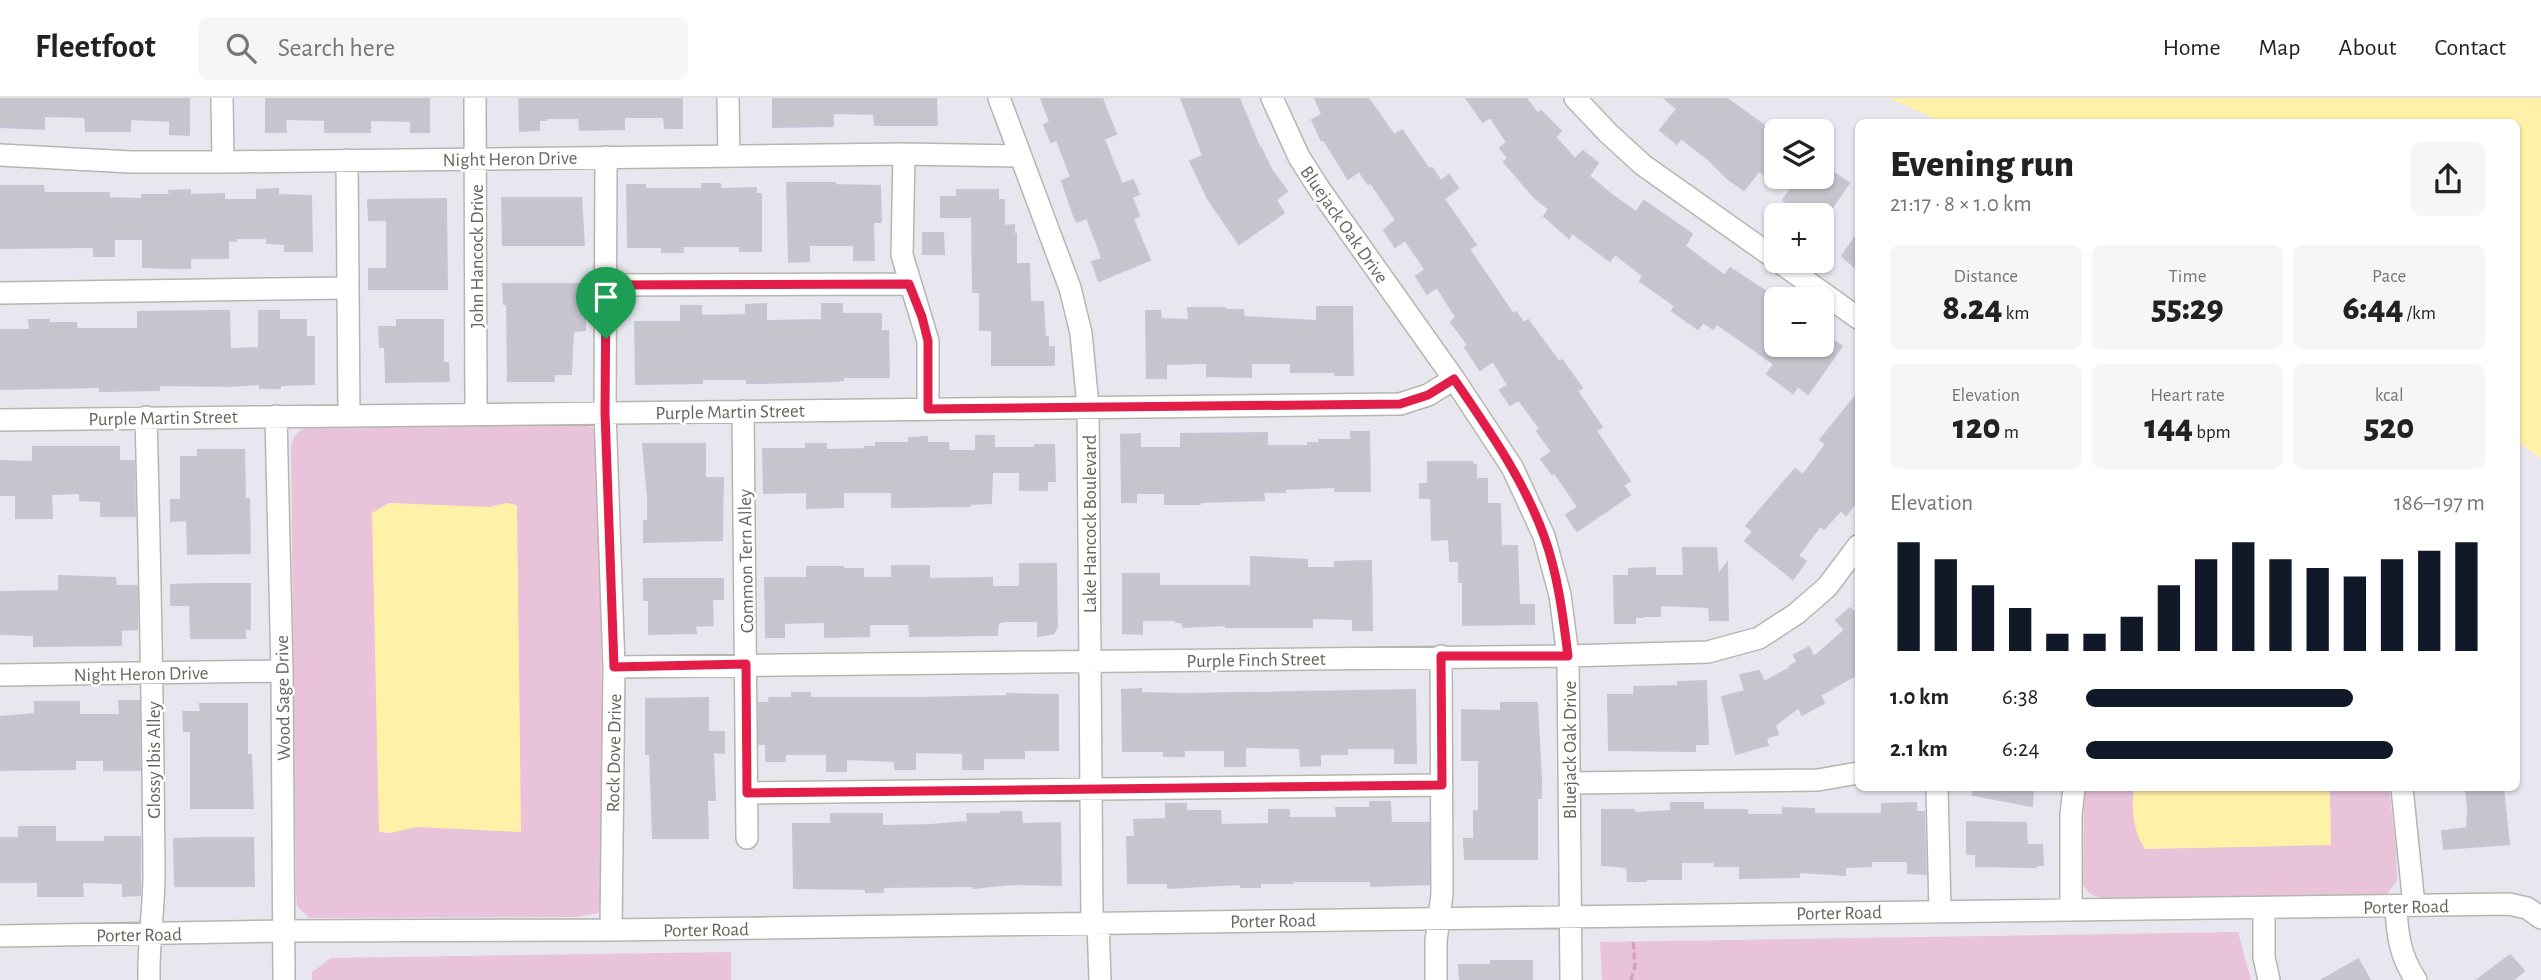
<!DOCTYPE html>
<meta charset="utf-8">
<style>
:root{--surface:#fff;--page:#f6f6f6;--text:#222;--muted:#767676;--line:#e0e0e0;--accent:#111827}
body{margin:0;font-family:"Alegreya Sans",sans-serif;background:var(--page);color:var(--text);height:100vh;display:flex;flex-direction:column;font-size:26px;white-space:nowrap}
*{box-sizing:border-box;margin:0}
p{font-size:23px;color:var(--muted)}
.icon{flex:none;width:38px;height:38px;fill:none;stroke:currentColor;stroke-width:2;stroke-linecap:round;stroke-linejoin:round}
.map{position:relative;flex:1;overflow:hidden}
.side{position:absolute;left:1855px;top:21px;width:665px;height:672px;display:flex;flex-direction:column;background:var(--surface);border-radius:10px;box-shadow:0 2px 5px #0004}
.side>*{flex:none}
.tools{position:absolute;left:1764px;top:21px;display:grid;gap:14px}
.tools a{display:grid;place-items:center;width:70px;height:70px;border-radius:10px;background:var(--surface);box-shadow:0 2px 5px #0004;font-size:35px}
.pin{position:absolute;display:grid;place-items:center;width:60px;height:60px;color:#fff;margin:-72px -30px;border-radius:50% 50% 50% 0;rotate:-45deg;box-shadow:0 0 7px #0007}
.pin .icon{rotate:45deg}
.round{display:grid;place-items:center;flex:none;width:74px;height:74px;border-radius:10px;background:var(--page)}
.overview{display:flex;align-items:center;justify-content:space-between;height:119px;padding:0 35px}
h1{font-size:38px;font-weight:800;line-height:52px}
.stats{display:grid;grid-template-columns:repeat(3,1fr);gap:10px;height:119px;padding:7px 35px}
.stats div{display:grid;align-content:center;border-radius:10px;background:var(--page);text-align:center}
.stats b{font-size:35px;font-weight:800}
.stats small{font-size:19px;font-weight:400}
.stats p{font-size:19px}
.chart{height:196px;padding:14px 35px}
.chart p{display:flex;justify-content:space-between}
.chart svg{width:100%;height:126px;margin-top:7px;stroke:var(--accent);stroke-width:6}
ul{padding:0 35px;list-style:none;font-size:23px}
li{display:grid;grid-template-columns:112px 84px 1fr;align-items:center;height:52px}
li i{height:18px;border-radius:9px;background:var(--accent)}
header{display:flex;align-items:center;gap:42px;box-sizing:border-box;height:98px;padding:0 35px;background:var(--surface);border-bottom:2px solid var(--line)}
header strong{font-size:33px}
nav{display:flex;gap:38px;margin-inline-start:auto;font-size:24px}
.search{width:490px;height:63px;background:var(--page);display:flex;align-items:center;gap:18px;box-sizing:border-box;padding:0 24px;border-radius:10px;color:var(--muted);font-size:26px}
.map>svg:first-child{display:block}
</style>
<header>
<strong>Fleetfoot</strong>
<div class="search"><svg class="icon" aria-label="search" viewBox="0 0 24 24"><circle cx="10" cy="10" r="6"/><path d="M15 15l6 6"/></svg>Search here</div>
<nav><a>Home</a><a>Map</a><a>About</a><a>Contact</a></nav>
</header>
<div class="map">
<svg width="2541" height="882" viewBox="0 0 2541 882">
<rect width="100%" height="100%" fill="#e8e7f0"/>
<!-- green -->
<path fill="#e8c3d9" d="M574,326H585L593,330L598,346L605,801L598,815L577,819L309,820L297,808L296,795L291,348C294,337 297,333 309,329Z
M2084,690H2389L2396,749L2397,783L2387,796L2376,798L2100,800L2089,795L2083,787Z
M2238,834L2251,882H1602L1600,844Z
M731,854V882H312V874L331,860Z"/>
<!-- water -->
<path fill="#fff1a8" d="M1889,0H2541V361L2517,343L2516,24H1942Z
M389,405L489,409L507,405L517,407L521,734L417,729L390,735L379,734L372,415Z
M2134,690H2330L2331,747L2145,751C2133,732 2131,711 2134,690Z"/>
<!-- building -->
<path fill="#c6c5ce" stroke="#c6c5d5" stroke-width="2" d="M0,0H189V37L170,36V23L130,21V33H86L85,19L44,18V31L0,29Z
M266,0H429V34H411V23L370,22V34H325V22L285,21L286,34H266Z
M519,0H682V30H665L664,19H624V31L580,32L579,20H546V22H539V32L520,33Z
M773,0H936L937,27H875L874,16L833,15V28L773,29Z
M1041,0H1102L1116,36L1104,41L1122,86L1133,82L1139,96L1132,99L1139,118L1133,121L1150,162L1099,183L1092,164L1102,161L1100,154L1087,120L1077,124L1074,118L1062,83L1071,79L1057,42L1051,44L1044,27L1050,24Z
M1181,0H1239L1260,51L1261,50L1271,71L1287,93L1276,102L1284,115L1239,146L1208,101L1190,63L1203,58Z
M1315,0H1368L1394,37L1402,32L1429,71L1432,70L1441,83L1449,77L1458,90L1444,101L1476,147L1469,151L1513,216L1516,214L1524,225L1528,222L1559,264L1562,262L1582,290L1577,293L1602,329L1596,333L1630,383L1623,387L1630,397L1577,433L1566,417L1578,409L1554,374L1552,376L1541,361L1552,354L1537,333L1540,331L1519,302L1510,307L1500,292L1508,287L1493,263L1480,272L1465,249L1468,247L1451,224L1456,219L1437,189L1427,196L1416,178L1425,172L1421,165L1405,142L1395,149L1384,132L1396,122L1370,84L1368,86L1359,73L1348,81L1324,42H1321L1312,22L1322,16Z
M1466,0H1526L1538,16L1541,13L1561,33L1555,39L1575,61L1583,53L1598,65L1589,78L1612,97L1636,114L1644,103L1692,136L1685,148L1698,158L1725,178L1730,170L1773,198L1770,204L1776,209V247H1822L1826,238L1842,248L1808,296L1798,288L1793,295L1767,276L1774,266L1717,226L1713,231L1703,224L1698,231L1672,213L1675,208L1640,183L1643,178L1615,156L1610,163L1572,135L1569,140L1544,118L1549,111L1534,99L1504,64L1508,60L1500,50L1507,44L1490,19L1483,24Z
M1664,0H1726L1776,36V60L1765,77L1759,73L1744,92L1728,81L1709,62L1681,40L1677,46L1660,32L1677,11Z
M1822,67L1849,85L1827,117H1807L1783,102L1800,79H1822Z
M787,85H835V87L880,88L881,124H873L874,162H854V147H809V163L789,164Z
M702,86H720L721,91L756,90V96H761V153H740V148H682L683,154H662V149H628L627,87H645V91H702Z
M0,88H43L44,95H109V100L142,101V97H170L169,93L190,92V97L224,96V102H257V92L278,91V97L311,98L312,153H285V146L267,145V140H236V143L228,142V160H190V170H170L143,169V141H114V158H94V149L0,150Z
M957,92H998V102H1004V128L1014,127V136H1016V166H1029L1030,204H1043L1045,240L1048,239V249H1054V267H992V232H980V194H973L972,119H941V99H957Z
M502,100H581L584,147H503Z
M446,101L447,191H369V171H387V122H369L368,102Z
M923,135H943L944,156H923Z
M1858,135V172L1842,158Z
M503,186H581V213H585V232L573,233L571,276H554V283H508L507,206H504Z
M766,206V223L822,222V206H842V216H881V233H888L889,279H843V282L837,283L760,285H747V281H702V285L636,286L635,224H681V208H701V218L746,217V207Z
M1317,209H1352L1353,277H1335V274H1291V265H1251V279L1207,278V265L1166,266V280H1147L1146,213H1160L1161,221L1189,222L1188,210H1225V212H1243L1244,219L1317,223Z
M209,213H229L230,251L259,250V213H279V222H306V239H314V286L280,287V290H260V286L229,288L159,287V292L107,293H100V289L0,291V232H30L29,222H49V225H76V231H138V214Z
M397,222H443V265H448L449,283L386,284L385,249H380L379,229H397Z
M1858,295V402L1846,417L1841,412L1824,431L1820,428L1798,458L1806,463L1793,481L1745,443L1753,433L1746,428L1795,371L1803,377L1826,346L1820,342Z
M1351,334H1369L1370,393H1335V389L1285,391V394H1263L1264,402L1200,404V406H1165V395H1136V404H1122L1121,337L1140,336V350H1181V336L1267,335V348H1308V345H1319V342H1351Z
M976,338H994V350H1035V347H1054L1055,383H1047V392H1020V374H992L991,405L970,406V408L892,409V394H843V409L807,410V394L764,395L763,351H806V346H826V352L865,351V349H876V345H909V340L927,339V345H948V353H976Z
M643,346H705V380H723L722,442L644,444V423H648V400Z
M33,349H119V363H134L135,418H101V403L80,402V395L51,396L52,420H16V397H0V363L33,364Z
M198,352H244L245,401H249L250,455L188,456L187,422L171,423V402H181V359H198Z
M1428,364H1472V366L1476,367V381H1487V406H1500L1501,448H1517L1519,507H1534V526L1463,527V484H1459V463H1450L1449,441L1432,442L1431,400H1420V386H1428Z
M1683,450H1716L1718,477L1727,465L1728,522H1710L1709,509L1660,507V518H1643V519H1635V525H1615L1614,478H1629V471L1655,470V478H1684Z
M1251,459L1307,462V470H1335V464L1371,463L1372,532H1353V521L1312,520V529H1226V527L1183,529L1182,524H1176V522H1142V536L1123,535V476H1159V488H1251Z
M1020,466H1056L1057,529L1054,535L1038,538V523H1004L998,525L997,537L910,538L909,526H869V538L825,539V524L784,525V539H766L765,480H807V469H843V471H863V480H892V468H929V481L992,480V489H1020Z
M59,478L115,480L116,488H137V531L121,532V547L34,548V537L0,536V494L59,493Z
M644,481H723V501H712L713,527L695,528L696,535L649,536V502H644Z
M205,486H250V531H245V540H191L190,507H171V487Z
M1850,510L1858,518V576L1820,597L1824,605L1802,617L1799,609L1775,627L1778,636L1766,640L1768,647L1736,656L1722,599L1745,593L1740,577L1759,573L1764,584L1790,570V568L1797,564L1794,557L1809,549L1814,559L1845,532L1836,522Z
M1706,583L1708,646H1695V653L1609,652L1608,597H1634V589L1678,588V584Z
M1141,591V595L1184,596L1415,592L1416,665H1395V650H1347V656H1320V667L1301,668L1300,650L1245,649V668H1225V652H1184V658H1164V653H1123L1122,592Z
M792,595H810V600H915L1007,598V596L1058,597V652H1024V660H983V671H963V655L915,654V671H895V663L846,661V673H827V656H785V663H766V646H759V605H770L769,600H792Z
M708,600V634H724V655L713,654L715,702H707L708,740H653L650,656H646V601Z
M119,603H139L140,672H104V662H75V671L0,672V619L35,616V604H79V617H120Z
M1501,605H1537L1541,681V700H1537V761H1465L1464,741H1474V713L1479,714V662H1462V612L1501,613Z
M200,606H247V657H251L253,710H191V633H184L183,614H201Z
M1974,690H2033L2032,708L1973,697Z
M2466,690H2503L2509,746L2444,751L2442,733L2467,730L2468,711Z
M1370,704H1390L1391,725H1429V786L1371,788V783H1293V785H1260V789H1241V786L1168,790V785H1128L1127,739H1135L1134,722L1166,721V706H1186V713H1220L1221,727L1269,726V712H1289V720H1337L1336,710H1370Z
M1671,705H1703V712H1747V717H1783V710L1814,711V716H1882V706L1916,705V714H1924L1926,776L1908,775V763H1871V768L1845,769V777L1799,774V779L1740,780V768H1715V764H1681V781H1646V783H1628L1627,769L1602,767V712H1634V715L1671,713Z
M1001,714H1021L1022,726L1060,725L1061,787L1011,786L974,790V788L883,789V794H866V791L794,790L793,726H831V716H882V728L930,727L968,724L967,716H1001Z
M1967,724L2026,725L2027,747H2042L2043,767H2036V769L1976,768V756H1967Z
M19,729H55V744H105V739H140V797L123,798V785L82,784L83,798H38V784H0V740H19Z
M204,740H253L254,788H175L174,741Z
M2510,857L2524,873L2513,882H2477Z
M2358,861L2370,882H2322Z
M1491,863H1532V882H1460L1459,867H1491Z"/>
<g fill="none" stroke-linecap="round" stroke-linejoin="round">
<defs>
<path id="minor" d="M222,0L223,64
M475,0L476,316
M728,0L729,58
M999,0L1070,190L1081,235L1088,308L1092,825
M1272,0L1299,59L1320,92L1454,281L1512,369L1544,438L1560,497L1568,558L1571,882
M1575,0L1608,35L1643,67L1776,161
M904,56L902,157L928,243V311
M0,57L131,64H223L904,56L1020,58
M606,59L605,314L614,569L611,832
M347,62L349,317
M1778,163L1858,220
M606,187L909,186
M0,195L347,190
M743,313L747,740
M276,318L282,573L284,882
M146,319C150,472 153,624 154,776C154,812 148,847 149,882
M0,322L1400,306L1428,297L1454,281
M614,569L1568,558L1708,554L1759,540L1796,516L1827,489L1858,448
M0,577L282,573
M1569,685L1818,682L1858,675
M1937,690L1940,813
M2402,690L2414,807
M747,695L1442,687
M2396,808C2397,836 2400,858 2416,882
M2264,810V859L2269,882
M2071,812V717L2074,690
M1098,825L1100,882
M0,838L284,833L611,832L2509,806L2527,810L2541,820
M1436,882V843L1442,796L1441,558"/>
</defs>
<!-- minor casing -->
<use href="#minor" stroke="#b6b6af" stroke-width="24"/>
<!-- path -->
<path stroke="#d5a3b4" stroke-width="3.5" stroke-dasharray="7 3.5" stroke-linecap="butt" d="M1631,882L1635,868L1633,841"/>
<!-- minor -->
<use href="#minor" stroke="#fff" stroke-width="21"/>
</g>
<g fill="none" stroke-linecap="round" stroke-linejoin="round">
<defs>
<path id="route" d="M909,186L922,219L928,243V311L1400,306L1428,297L1454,281C1488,331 1523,380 1544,438C1558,477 1563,518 1568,558H1441L1442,687L747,695L746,566L614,569L605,314L606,187Z"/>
</defs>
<!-- route casing -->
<use href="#route" stroke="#fff" stroke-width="14"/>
<!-- route -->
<use href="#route" stroke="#e11d48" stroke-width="9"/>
</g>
<g text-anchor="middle" stroke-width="5" stroke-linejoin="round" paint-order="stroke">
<!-- street labels -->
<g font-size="19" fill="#67675e" stroke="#fff">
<text transform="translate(510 60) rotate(-1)" y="7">Night Heron Drive</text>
<text transform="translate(1345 126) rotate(55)" y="7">Bluejack Oak Drive</text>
<text transform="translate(476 158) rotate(-90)" y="7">John Hancock Drive</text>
<text transform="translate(730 313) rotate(-1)" y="7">Purple Martin Street</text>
<text transform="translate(163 319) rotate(-1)" y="7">Purple Martin Street</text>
<text transform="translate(1089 426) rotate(-90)" y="7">Lake Hancock Boulevard</text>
<text transform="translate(745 463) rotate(-91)" y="7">Common Tern Alley</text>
<text transform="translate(1256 561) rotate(-1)" y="7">Purple Finch Street</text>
<text transform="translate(141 575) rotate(-1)" y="7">Night Heron Drive</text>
<text transform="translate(282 600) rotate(-91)" y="7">Wood Sage Drive</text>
<text transform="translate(1569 652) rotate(-90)" y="7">Bluejack Oak Drive</text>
<text transform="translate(613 655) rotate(-89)" y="7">Rock Dove Drive</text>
<text transform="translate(153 662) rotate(-90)" y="7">Glossy Ibis Alley</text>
<text transform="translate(2406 808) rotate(-1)" y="7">Porter Road</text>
<text transform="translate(1839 814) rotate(-1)" y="7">Porter Road</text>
<text transform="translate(1273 822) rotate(-1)" y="7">Porter Road</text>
<text transform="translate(706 831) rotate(-1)" y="7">Porter Road</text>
<text transform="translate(139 836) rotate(-1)" y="7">Porter Road</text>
</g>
</g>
</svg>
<div class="tools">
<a><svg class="icon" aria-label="layers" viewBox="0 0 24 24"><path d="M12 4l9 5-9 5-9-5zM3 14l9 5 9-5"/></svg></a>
<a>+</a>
<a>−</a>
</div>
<div class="pin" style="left:606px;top:241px;background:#1e9e55"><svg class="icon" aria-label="arrive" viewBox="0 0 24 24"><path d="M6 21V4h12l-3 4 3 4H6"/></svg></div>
<section class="side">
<div class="overview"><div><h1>Evening run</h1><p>21:17 · 8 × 1.0 km</p></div><a class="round"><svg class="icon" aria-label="share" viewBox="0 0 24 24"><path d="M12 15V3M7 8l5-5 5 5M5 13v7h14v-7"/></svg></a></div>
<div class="stats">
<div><p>Distance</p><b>8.24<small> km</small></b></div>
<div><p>Time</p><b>55:29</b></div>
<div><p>Pace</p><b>6:44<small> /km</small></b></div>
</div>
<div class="stats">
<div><p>Elevation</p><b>120<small> m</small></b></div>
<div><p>Heart rate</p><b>144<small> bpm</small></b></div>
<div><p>kcal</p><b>520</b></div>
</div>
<div class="chart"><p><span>Elevation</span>186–197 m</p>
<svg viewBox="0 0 160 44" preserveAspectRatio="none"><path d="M5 44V6M15 44V12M25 44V21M35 44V29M45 44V38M55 44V38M65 44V32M75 44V21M85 44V12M95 44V6M105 44V12M115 44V15M125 44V18M135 44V12M145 44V9M155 44V6"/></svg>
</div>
<ul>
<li><b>1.0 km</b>6:38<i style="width:67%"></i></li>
<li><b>2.1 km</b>6:24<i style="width:77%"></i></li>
</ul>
</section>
</div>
